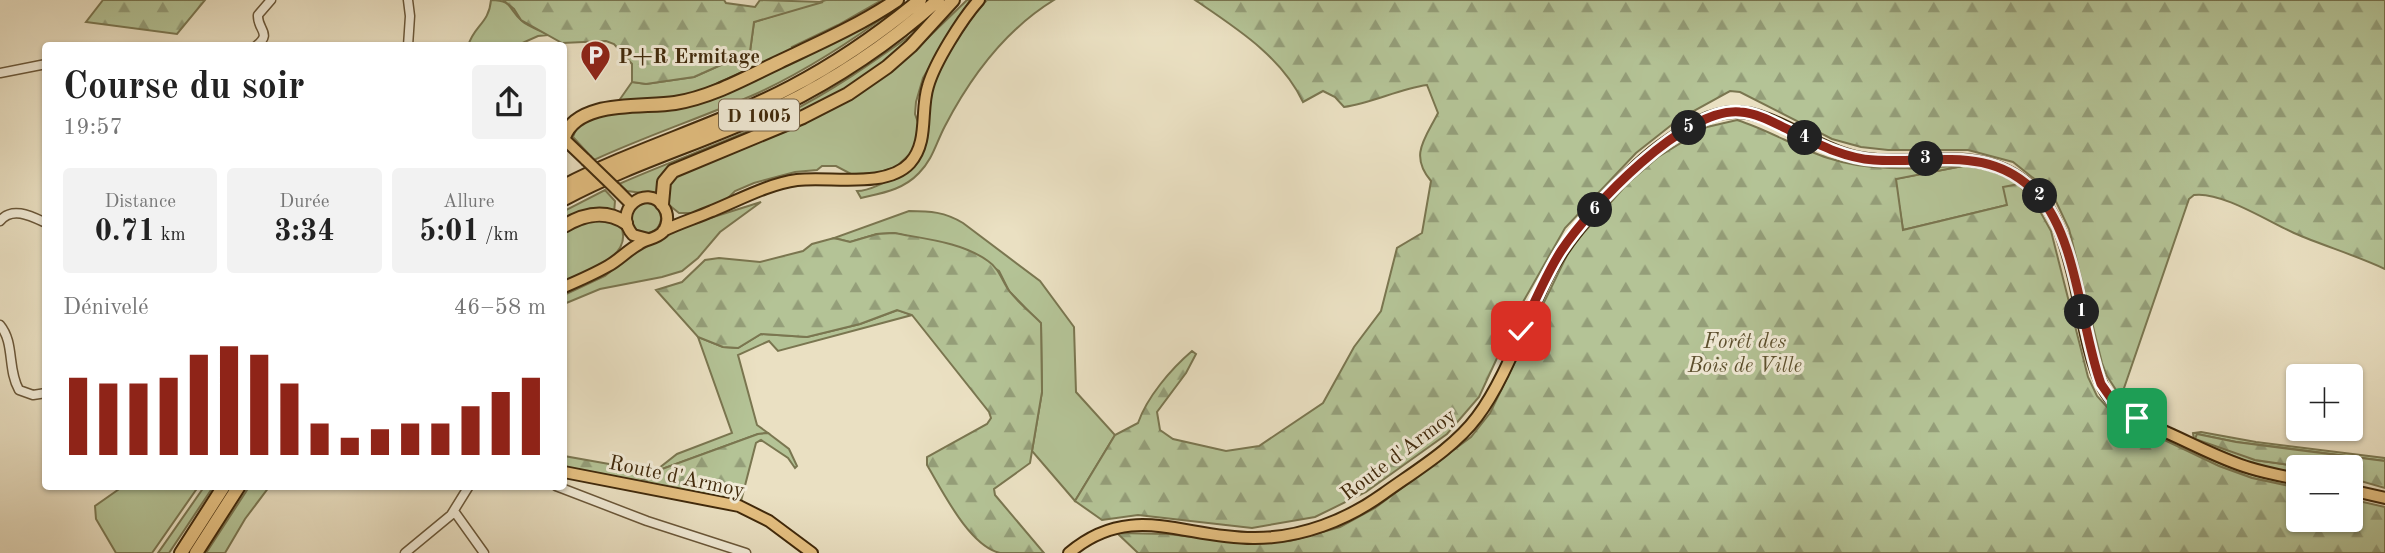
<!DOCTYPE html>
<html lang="fr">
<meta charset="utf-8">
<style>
:root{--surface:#fff;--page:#f2f2f2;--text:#222;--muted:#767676;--accent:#8f2418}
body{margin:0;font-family:"Old Standard TT",serif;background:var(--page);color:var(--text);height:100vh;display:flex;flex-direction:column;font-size:26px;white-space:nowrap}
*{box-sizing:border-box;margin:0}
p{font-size:23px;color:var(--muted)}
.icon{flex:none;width:38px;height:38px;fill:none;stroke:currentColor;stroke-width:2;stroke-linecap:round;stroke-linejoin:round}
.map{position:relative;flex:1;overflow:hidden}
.details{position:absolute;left:42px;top:42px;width:525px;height:448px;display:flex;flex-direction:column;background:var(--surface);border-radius:7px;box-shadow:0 2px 5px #0004}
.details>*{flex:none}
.controls{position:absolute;left:2286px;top:364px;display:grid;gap:14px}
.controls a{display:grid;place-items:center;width:77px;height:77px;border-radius:7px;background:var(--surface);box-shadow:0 2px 5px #0004;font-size:35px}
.pin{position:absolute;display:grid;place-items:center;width:60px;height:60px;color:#fff;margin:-30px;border-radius:14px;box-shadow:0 4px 10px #0006}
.km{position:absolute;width:35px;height:35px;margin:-18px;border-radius:50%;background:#222;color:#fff;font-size:19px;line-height:35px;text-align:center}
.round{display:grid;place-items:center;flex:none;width:74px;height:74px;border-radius:7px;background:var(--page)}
.summary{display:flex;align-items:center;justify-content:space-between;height:119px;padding:0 21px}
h1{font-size:38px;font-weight:700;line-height:52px}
.figures{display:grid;grid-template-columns:repeat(3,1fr);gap:10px;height:119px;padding:7px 21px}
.figures div{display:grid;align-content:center;border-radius:7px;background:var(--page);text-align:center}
.figures b{font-size:30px;font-weight:700}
.figures small{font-size:19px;font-weight:400}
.figures p{font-size:19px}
.chart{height:196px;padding:14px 21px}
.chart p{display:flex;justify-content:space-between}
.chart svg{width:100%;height:126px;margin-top:7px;stroke:var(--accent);stroke-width:6}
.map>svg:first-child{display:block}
</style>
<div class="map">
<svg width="2385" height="553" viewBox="0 0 2385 553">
<defs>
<pattern id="forest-firs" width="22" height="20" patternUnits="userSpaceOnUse" patternTransform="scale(1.75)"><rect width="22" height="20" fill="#b4c396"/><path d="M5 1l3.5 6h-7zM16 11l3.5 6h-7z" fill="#949e79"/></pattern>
</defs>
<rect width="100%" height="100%" fill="#eae0c2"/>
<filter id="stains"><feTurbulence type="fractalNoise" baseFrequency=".00286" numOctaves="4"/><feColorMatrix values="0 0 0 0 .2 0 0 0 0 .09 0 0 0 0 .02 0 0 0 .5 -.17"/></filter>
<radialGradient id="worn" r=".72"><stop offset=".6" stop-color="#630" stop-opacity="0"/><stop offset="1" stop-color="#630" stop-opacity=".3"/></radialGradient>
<!-- grass -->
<path fill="#b4c396" stroke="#7a7650" stroke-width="2" d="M491,0C513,0 508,9 522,21C529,27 540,30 548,35L538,36L518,45L468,46C474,25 489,24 491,0Z
M826,0H882L838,25L792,47L793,49L696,93L670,98L618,102L632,82L646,84L694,77L723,64L749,59L754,22Z
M967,0H970L923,78L916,102L915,114L919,125L915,145L911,153L896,167L877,173L851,174L836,166H822L817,170L795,172L754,183L735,191L725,201L695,213H679L669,205L666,189L673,177L799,126L857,96L906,59Z
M987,0H1054C1005,30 971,76 945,126C936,143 933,159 919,173C903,190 882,193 861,198L857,191C874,191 896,175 912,167C919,141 925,114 933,88C940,64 969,18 987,0Z
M893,6L895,9C852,41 807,70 758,93C704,117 648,135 594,160L573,137L577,127L597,115L665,108Z
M921,28L902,49L835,98L677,165L658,195L627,191L619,184C673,160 730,141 784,115C833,91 876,60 921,28Z
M1968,165C1987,165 2003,172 2018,184L2007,205L1903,230L1895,179Z
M605,190L615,201L614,213L564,222V211Z
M761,202L720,232L698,258L682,271L662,277L600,289L564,304V295L605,276L643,245L675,229Z
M631 218a15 15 0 1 1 30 0a15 15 0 1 1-30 0Z
M909,211C930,211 945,212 963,223L1040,281L1074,327L1076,392L1115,435L1075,501L1032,451L1042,392L1041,324L1009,291L999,271L964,249L894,233L877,234L850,242L834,238Z
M604,219L621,226C634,258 585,271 564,281V233L580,224Z
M898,310L912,315L778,351L769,341L738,355L757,425L768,433L758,434L654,472L677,454L732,433L698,337L723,347L738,348L761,334L807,337L860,324Z
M2116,417H2126L2298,483V488L2252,478L2218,466Z
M2201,432L2256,442L2385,458V461L2236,442L2197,434L2255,460L2303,467H2298V475L2253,464L2194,440L2193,433Z
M122,487V486L198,487L152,553H116L96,519L95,506Z
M204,487H213L169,553H158Z
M249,487H269L245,519L225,553H206Z"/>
<!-- forest -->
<path fill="url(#forest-firs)" stroke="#7a7650" stroke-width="2" d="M103,0H205L177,34L86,22Z
M503,0H724L726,3L755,7L760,0L823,2L754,22L749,59L723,64L694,77L646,84L632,82V64L614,44L606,41L562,43L521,20L514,9Z
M1195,0H2385V269C2355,255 2324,246 2294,233C2269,222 2221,191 2194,195L2189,199L2123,391L2118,393L2107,376L2102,363L2069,229L2052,193L2013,162L1968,150H1888L1861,147L1832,139L1740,92L1730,91L1679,119L1636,153L1565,228L1523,302L1479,397L1447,434L1366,492L1315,517L1252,528L1138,515L1102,520L1075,501L1115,435L1138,423C1147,397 1171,369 1192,351L1196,354L1186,373L1157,412L1160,430L1173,439L1226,451L1259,446L1323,403L1354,347L1381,311L1397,248L1422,233L1431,181C1409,155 1425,139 1438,113L1427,85C1398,89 1373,103 1344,107L1335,97L1323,91L1303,102C1281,56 1236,28 1195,0Z
M1737,120C1769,130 1797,148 1828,158C1873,173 1920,168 1968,165L1896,179L1903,230L2007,205L2003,187L2018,184L2036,204L2051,231L2088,377L2097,396L2116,417L2219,466L2252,478L2298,488V520H2350V499L2385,507V553H1138L1117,533L1167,534L1249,543L1290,541L1340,527L1375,508L1471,437L1490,413L1571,247L1627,184L1658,157L1707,127Z
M894,233C925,239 962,242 988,261C1000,269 1002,282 1010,292C1019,303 1031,313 1041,323L1042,392L1030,463L994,489L995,495L1044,553C1030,553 1013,553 1000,553C969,546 942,490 927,465V457L987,424L991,418L989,412L912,315L897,310L860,324L807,337L761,334L738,348L723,347L698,337L656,290L682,282L705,260L719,258L760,262L803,251L812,244L834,238L850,242L877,234Z
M768,433L789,449L797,466L795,468L788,458L761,440L756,443L741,501L564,467V456L654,472L758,434Z
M2197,434L2236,442L2385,461V488L2350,478V467H2303L2255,460L2195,439Z"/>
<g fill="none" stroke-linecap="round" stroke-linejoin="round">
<defs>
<path id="minor" d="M256,46C273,33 257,30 258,15L271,0
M408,46L410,16L408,0
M0,73L46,64
M0,221C12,206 31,216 46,223
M0,325C15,343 7,369 19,390L33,395L46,393
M556,486L647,521L746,553
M454,511L484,553
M405,553L451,515L469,486"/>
<path id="major" d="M564,139L586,160
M615,188L631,204
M663,231C679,223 696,218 712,211C739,200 768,184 797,180C830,176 886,189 910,163C929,142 920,111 928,86C935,62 962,19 979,0
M564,287C578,281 594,274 608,266C619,260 628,250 639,244C646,239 656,239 663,232C668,224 669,214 663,206C647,183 611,210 633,235L648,239
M564,472L739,506L769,521L812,553
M2350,490L2385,498
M1069,553C1132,500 1184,539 1255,538C1301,538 1347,520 1383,494C1415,471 1454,448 1477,417C1505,380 1525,321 1546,279C1567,236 1629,166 1669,140C1688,127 1711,112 1735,112C1772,111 1817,149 1856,157C1919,170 1981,139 2034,190C2058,214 2066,246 2074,278C2081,308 2089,361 2103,387C2107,395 2112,401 2118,406C2132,418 2152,425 2168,433C2195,445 2222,460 2250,468C2266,473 2282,476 2298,479"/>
<path id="highway" d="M564,137C578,99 643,108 675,103C712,97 745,78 779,62C819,43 860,25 897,0
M564,186C637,148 717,126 791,87C837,63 880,33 920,0
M564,199C633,162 708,141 779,107C836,79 890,43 938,0
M662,204L664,182L673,171L803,117L848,94L887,67L911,46L953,0
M564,226C584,214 605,209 626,223
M181,553L224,486
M196,553L239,486"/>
</defs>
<!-- minor casing -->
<use href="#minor" stroke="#6a5739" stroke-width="11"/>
<!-- major casing -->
<use href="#major" stroke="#40290b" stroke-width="14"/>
<!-- highway casing -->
<use href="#highway" stroke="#40290b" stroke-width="16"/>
<!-- minor -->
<use href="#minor" stroke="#f1ebd7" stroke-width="8"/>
<!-- major -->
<use href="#major" stroke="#e5c081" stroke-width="10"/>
<!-- highway -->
<use href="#highway" stroke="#e5c081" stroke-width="12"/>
<defs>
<path id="major-bridge" d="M586,160L615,188"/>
</defs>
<!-- major-bridge casing -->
<use href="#major-bridge" stroke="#40290b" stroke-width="14" stroke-linecap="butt"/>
<!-- major-bridge -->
<use href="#major-bridge" stroke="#e5c081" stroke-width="10"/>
</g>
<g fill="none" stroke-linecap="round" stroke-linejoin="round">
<defs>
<path id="route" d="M1521,331C1534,304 1545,276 1561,251C1590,207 1685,107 1740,112C1756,113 1771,121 1785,128C1814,142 1842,158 1874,160C1934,164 1992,144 2038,195C2077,237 2081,330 2101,384L2115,404L2137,418"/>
</defs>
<!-- route casing -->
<use href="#route" stroke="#fff" stroke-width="14"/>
<!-- route -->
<use href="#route" stroke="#8f2418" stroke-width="9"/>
</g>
<!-- icons -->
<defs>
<symbol id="parking-pin" viewBox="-11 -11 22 30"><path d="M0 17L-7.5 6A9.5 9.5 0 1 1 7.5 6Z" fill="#8f2418" stroke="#f1ebd7"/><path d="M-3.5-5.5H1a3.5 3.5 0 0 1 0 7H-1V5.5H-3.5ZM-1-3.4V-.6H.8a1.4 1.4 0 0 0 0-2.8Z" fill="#fff"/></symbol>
</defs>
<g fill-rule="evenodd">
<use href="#parking-pin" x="578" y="38" width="35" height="47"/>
</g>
<g text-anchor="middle" stroke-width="6" stroke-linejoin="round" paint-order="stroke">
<!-- shield labels -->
<rect fill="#f1ebd7" stroke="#756348" stroke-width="2" x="719" y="99.5" width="80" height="31" rx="5"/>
<g font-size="19" font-weight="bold" fill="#40290b">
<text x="759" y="122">D 1005</text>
</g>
<!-- poi labels -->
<g font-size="21" font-weight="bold" fill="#40290b" stroke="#f1ebd7" text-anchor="start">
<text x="618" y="63">P+R Ermitage</text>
</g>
<!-- park labels -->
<g font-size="21" font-style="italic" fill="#5d502e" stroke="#f1ebd7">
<text x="1745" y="348">Forêt des<tspan x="1745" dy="24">Bois de Ville</tspan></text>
</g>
<!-- street labels -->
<g font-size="21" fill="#40290b" stroke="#f1ebd7">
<text transform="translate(1398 454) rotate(-37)" y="7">Route d'Armoy</text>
<text transform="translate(677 476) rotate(12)" y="7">Route d'Armoy</text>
</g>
</g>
<rect width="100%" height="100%" filter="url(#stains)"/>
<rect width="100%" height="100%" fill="url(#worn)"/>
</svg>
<div class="controls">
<a>+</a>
<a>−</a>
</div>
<div class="pin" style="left:2137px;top:418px;background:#1e9e55"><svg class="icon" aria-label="arrive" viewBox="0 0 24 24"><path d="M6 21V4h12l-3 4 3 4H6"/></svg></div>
<div class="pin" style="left:1521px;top:331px;background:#d93025"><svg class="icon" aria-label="check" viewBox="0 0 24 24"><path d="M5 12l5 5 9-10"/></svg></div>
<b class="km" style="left:2082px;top:312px">1</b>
<b class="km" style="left:2040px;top:196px">2</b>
<b class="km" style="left:1926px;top:159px">3</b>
<b class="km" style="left:1805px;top:138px">4</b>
<b class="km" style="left:1689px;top:128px">5</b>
<b class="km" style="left:1595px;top:210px">6</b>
<section class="details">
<div class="summary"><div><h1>Course du soir</h1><p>19:57</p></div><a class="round"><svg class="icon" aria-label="share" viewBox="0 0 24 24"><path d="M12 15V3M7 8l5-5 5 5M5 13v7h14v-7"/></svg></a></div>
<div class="figures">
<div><p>Distance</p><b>0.71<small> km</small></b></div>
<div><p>Durée</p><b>3:34</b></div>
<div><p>Allure</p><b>5:01<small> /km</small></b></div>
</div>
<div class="chart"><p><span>Dénivelé</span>46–58 m</p>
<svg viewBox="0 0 160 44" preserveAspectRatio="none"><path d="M5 44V17M15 44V19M25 44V19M35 44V17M45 44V9M55 44V6M65 44V9M75 44V19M85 44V33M95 44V38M105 44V35M115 44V33M125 44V33M135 44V27M145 44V22M155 44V17"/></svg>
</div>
</section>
</div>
